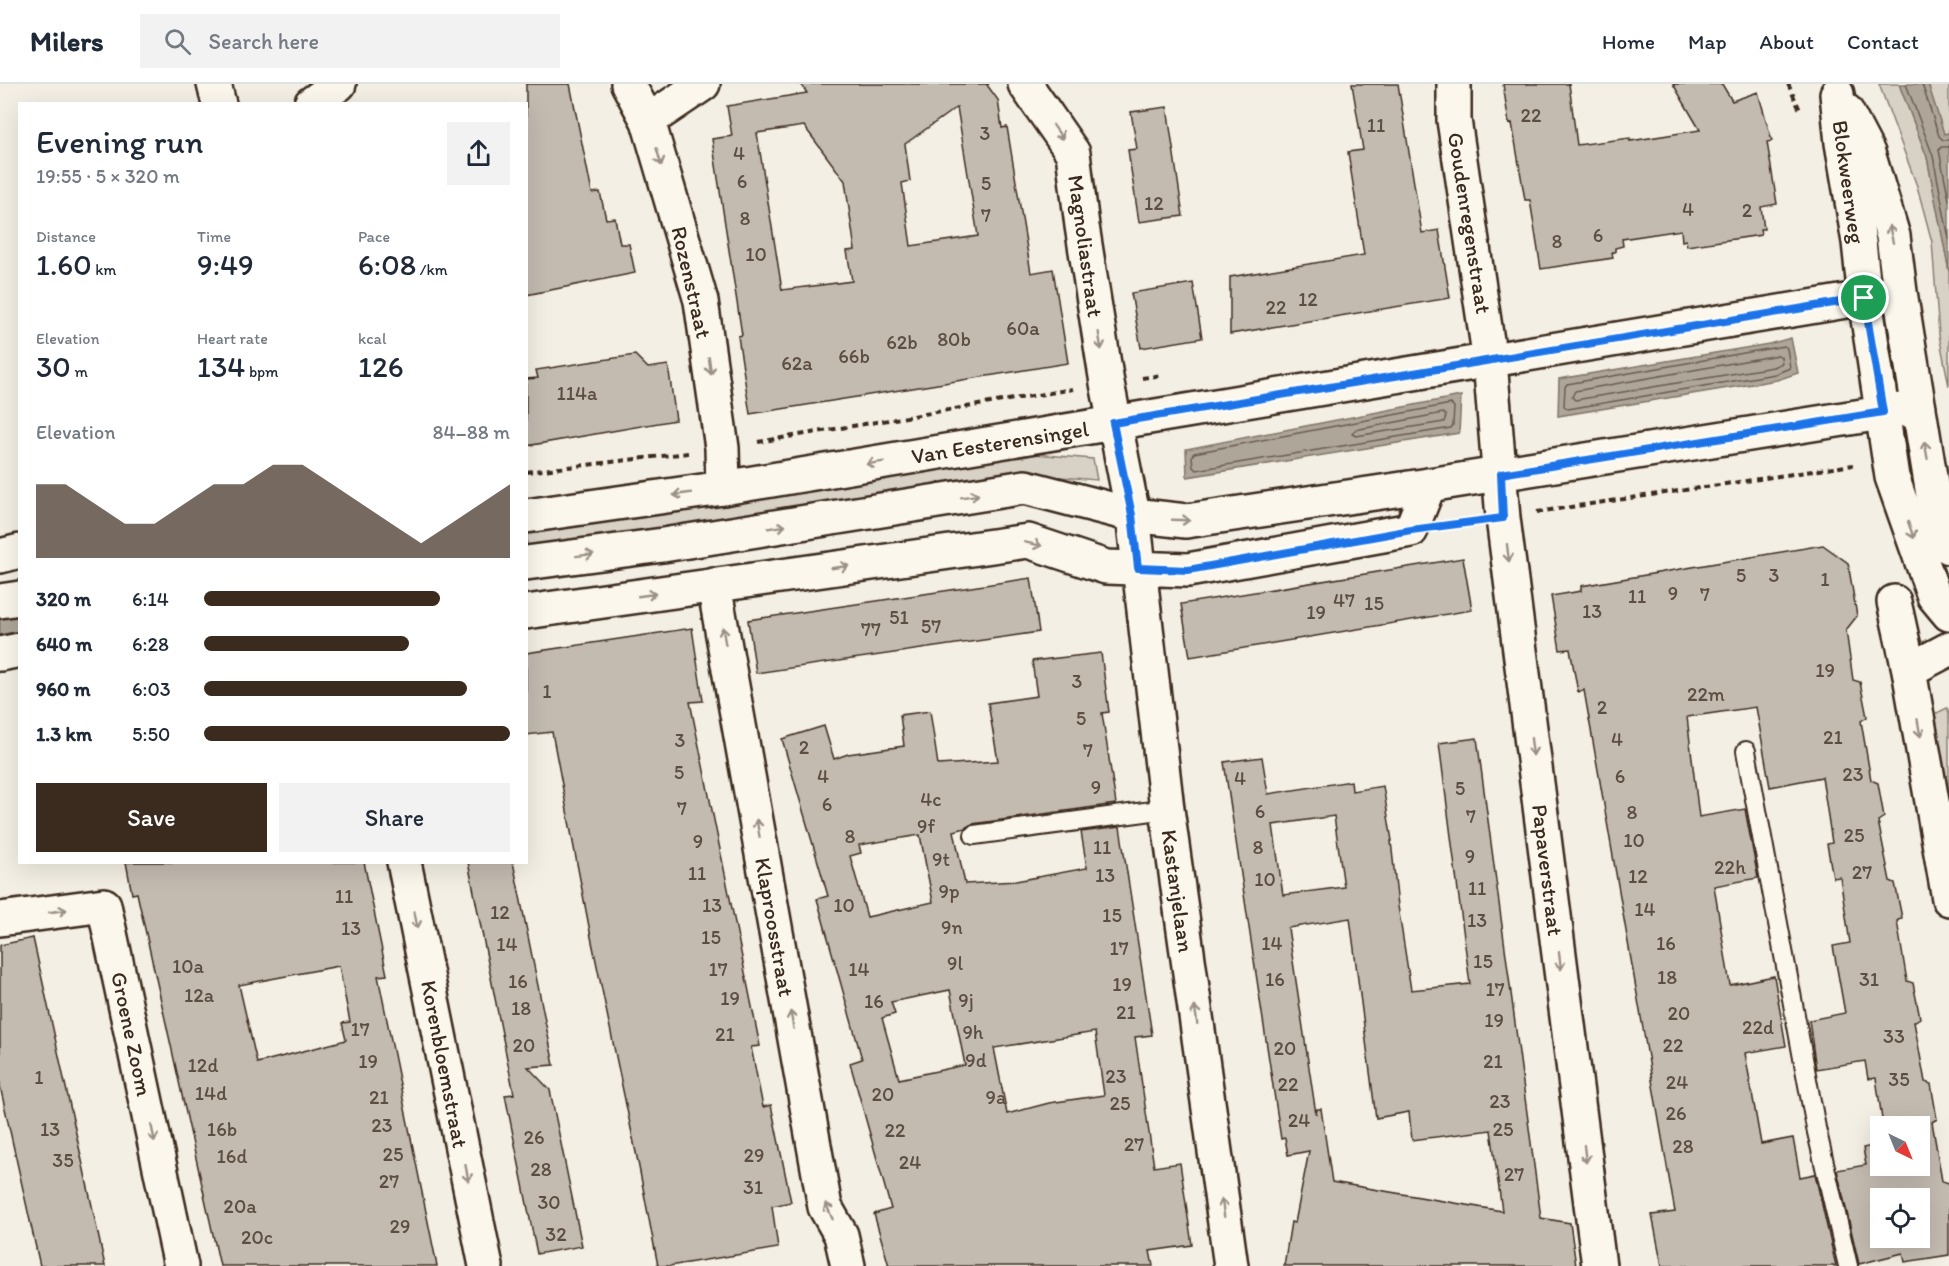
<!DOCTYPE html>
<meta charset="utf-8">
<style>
:root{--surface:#fff;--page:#f2f2f3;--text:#1f2937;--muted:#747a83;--line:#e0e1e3;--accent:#3b2a1e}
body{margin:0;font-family:Itim,sans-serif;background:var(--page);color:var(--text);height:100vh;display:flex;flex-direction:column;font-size:22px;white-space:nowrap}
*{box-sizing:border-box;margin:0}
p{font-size:20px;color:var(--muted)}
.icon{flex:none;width:33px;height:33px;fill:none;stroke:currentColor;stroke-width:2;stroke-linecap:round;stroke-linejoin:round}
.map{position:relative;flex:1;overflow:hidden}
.drawer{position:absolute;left:18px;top:18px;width:510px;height:762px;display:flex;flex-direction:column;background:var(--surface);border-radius:0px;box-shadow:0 6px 24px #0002}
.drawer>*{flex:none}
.needle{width:39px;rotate:137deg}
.fabs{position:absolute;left:1870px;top:1032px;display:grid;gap:12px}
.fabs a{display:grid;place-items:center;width:60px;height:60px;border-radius:0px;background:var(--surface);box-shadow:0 6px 24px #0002;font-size:30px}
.pin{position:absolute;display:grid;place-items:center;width:51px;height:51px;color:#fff;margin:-26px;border:3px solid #fff;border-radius:50%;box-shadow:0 2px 6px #0007}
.round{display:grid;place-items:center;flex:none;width:63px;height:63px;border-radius:0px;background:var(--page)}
.head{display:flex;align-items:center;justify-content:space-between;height:102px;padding:0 18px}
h1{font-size:33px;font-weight:600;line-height:45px}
.metrics{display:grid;grid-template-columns:repeat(3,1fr);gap:9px;height:102px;padding:6px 18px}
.metrics div{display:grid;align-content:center}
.metrics b{font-size:30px;font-weight:600}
.metrics small{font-size:16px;font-weight:400}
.metrics p{font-size:16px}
.chart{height:168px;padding:12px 18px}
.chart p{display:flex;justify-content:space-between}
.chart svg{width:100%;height:108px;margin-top:6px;fill:var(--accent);opacity:.7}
.button{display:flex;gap:12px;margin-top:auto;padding:12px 18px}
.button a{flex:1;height:69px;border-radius:0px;background:var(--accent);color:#fff;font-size:24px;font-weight:600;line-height:69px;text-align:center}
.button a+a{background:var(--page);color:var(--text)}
ul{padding:0 18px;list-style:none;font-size:20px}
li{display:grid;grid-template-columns:96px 72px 1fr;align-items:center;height:45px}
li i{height:15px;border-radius:8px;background:var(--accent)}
header{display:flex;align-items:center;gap:36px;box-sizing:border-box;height:84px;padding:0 30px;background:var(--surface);border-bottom:2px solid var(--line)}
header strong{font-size:28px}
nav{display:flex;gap:33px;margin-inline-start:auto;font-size:21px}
.search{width:420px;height:54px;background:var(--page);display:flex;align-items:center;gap:15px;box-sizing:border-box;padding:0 21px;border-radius:0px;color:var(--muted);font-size:22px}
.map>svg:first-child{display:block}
</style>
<header>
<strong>Milers</strong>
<div class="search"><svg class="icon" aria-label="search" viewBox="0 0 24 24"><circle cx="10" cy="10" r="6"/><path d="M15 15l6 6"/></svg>Search here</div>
<nav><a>Home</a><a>Map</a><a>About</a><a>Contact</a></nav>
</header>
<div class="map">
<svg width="1949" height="1182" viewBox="0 0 1949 1182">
<rect width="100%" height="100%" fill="#f3efe4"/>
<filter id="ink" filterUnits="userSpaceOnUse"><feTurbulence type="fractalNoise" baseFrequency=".0167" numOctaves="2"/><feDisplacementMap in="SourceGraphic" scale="12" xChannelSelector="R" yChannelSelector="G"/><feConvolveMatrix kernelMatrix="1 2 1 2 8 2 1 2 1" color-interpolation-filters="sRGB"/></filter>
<g filter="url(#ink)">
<!-- green -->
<path fill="#d8d1c6" stroke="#8a7e72" stroke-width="1.5" d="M1879,0H1899L1927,73L1949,187V302L1939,251L1932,158L1917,102Z
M1928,0H1949V49L1944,50Z
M1023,369L1093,375L1097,396L1026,390L527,468V447Z
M1947,624L1949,630V730L1929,633Z"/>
<!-- water -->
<path fill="#afa69a" stroke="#817468" stroke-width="1.5" d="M1899,0H1928L1944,50L1949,49V187L1927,73Z
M1791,254L1798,289L1777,296L1558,332L1559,295L1769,260Z
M1461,312L1459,349L1187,393L1186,365Z
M19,530V547L0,551V534Z"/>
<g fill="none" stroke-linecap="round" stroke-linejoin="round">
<!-- shore -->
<path stroke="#695c50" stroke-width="1.5" d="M1906,0L1933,72L1949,155
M1922,0L1939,52L1943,56H1949
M1949,63H1941L1939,66L1949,116
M1784,262L1787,264L1790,284L1775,290L1568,325L1564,322L1565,303L1567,300Z
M1778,271L1781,273L1782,279L1773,283L1575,316L1572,313L1575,307Z
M1451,320L1454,323L1453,341L1451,344L1196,386L1193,383L1192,372L1194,369Z
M1443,329L1446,332L1444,338L1356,352L1352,350L1355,346Z"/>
</g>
<!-- building -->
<path fill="#c3bbb0" stroke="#3b2a1e" stroke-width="1.5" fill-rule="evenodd" d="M526,0H570L592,109L600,108L606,135L615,134L620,160H629L635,189L526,211Z
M801,0H989L987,1L998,16L1002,44L1007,43L1031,189L1053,185L1068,279L750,330L738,252L742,251L712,55L732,52L727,22L807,9ZM957,23L978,152L911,162L902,99L910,97L905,60ZM804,42L845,97L855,166L847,167L852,197L782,206L757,49Z
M1352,0H1398L1422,149L1439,146L1450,214L1230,250V193L1364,171L1348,68L1363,66Z
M1503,0H1569L1577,61L1630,54V57L1700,46L1673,0H1722L1732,17L1758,8L1772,57L1767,58L1777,120L1761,123L1764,145H1760L1761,151L1687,162L1686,156L1682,157L1681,146L1622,155L1623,162L1615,164V168H1612L1613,174L1541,185L1530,116H1525L1512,39L1509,40Z
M1167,23L1183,132L1139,138L1128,66L1137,65L1131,28Z
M1193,199L1202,254L1141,264L1131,209Z
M635,271L648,284L668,281L676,336L526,362V295L538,294L536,286Z
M1823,461L1848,479L1857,532L1846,546L1853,596L1860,598L1867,633L1861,637L1871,696L1878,699L1884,733L1878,737L1890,797L1895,799L1902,834L1897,837L1907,897L1913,899L1920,934L1914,938L1925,998L1931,1000L1937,1035L1932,1038L1942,1097L1949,1099V1171L1905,1178L1903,1169L1859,1180L1837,1086L1866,1081L1863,1064L1881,1060V1082H1920V1042H1883L1876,994L1868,995L1865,977L1816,985L1809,936L1845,929L1833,862L1850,859L1840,793L1833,794L1827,760L1832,759L1822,693L1770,703L1756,623L1687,633L1699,733L1745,725L1758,794L1714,802L1730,901L1774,892L1786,962L1745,969L1761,1060L1793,1054L1800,1093L1815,1090L1836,1182H1662L1652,1131L1675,1128L1584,606L1578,608L1570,565L1560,566L1551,512L1581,507V502ZM1881,1114H1920V1154H1881Z
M1463,474L1472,526L1190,573L1181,520Z
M1031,494L1039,548L756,589L748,536Z
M692,544L703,617L690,618L760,962L751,963L763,1023L771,1021L791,1118L772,1122L778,1164L669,1182H658L639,1083L591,853L552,648L526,651V569Z
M1101,569L1109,628L1102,629L1116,720L972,740L965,744L954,747L965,800L1016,797L1087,784L1081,748L1120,743L1152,951L1135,953L1154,1083L1180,1079L1192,1161L1150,1167L1153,1182H889L874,1130L891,1125L850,979L862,975L817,815L828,812L782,655L824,642L834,675L848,670L904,662L900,631L930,627L938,681L998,677L988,619L1037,612L1032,577ZM920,751L933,818L867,833L850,772L861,769L859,761ZM950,906L965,981L899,995L882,934L895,930L891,918ZM1095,948L1104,1011L1049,1019L1007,1030L994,964Z
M1477,654L1541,1134L1570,1139L1576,1182H1284L1291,1138L1295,1139L1309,1067L1288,1071L1285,1054L1281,1055L1224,678L1262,673L1268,710L1351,697L1352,707L1383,702L1392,757H1391L1398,822L1411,906L1470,900L1439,659ZM1334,732L1344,803L1283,811L1273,741ZM1350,834L1376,1034L1409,1028L1412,1056L1491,1046L1502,1127L1332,1098L1321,1025H1317L1316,1030L1288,844Z
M126,778H364L387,891L378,892L437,1182H220L137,809L132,810ZM339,882L350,938L342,939L346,956L257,979L239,901Z
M468,778H513L554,981L528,983L550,1006L582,1162L537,1170L505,1011L514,1010Z
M33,854L92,1122L105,1182H40L0,1002V861Z"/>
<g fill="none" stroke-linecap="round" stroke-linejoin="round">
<defs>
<path id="lane" d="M1746,667L1816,1044L1848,1182
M974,751L1167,725"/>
<path id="street" d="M214,0L219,20
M628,0L648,37L701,217L722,364L723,404
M1025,0L1073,69L1082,142L1107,299L1133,431L1167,725L1231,1182
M1454,0V36L1490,277L1503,434L1599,1182
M311,20L339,0
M648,37L703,0
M0,472L20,467
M714,501L825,1123L841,1151L848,1182
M1894,518L1909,586L1949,565
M526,528L1028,457L1106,483L1188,486L1411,446L1429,401
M1909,586L1949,815
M404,778L486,1182
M0,835L104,821L181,1182"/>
<path id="secondary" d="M1837,10L1842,59L1859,158L1865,215L1892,393L1934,512L1949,530
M1846,27L1868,69L1893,152L1900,208L1933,411L1949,463
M526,432L723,404L1900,208
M526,479L663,461L1025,403L1133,431L1186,437L1429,401L1919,323
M0,517L20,514
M0,570L20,566"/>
</defs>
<!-- lane casing -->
<use href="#lane" stroke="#3b2a1e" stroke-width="22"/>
<!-- street casing -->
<use href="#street" stroke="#3b2a1e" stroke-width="38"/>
<!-- secondary casing -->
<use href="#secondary" stroke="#3b2a1e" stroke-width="38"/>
<!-- path -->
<path stroke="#3b2a1e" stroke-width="4" stroke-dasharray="6 4.5" stroke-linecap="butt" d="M1788,0L1800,26
M1142,294L1162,291
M758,358L1073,305
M526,388L688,369
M1537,428L1853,381
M1451,440L1467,438"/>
<!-- lane -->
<use href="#lane" stroke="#fbf7ec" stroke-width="18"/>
<!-- street -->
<use href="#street" stroke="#fbf7ec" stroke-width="33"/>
<!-- secondary -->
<use href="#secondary" stroke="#fbf7ec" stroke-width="33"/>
</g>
<!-- one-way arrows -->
<defs><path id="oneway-shaft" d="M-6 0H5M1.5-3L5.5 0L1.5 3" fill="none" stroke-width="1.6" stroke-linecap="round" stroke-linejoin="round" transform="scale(1.5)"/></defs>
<g stroke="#9b9085">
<use href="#oneway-shaft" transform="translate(1058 48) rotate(55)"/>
<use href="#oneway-shaft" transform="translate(659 73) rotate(74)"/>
<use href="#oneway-shaft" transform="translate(1891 150) rotate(-103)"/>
<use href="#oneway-shaft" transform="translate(1100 257) rotate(81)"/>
<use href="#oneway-shaft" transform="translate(710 282) rotate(82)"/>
<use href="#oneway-shaft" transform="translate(1926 366) rotate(-100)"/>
<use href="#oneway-shaft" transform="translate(875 379) rotate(171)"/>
<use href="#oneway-shaft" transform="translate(682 410) rotate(172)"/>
<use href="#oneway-shaft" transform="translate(970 412) rotate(-9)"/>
<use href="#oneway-shaft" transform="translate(1181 436) rotate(2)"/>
<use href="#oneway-shaft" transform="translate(777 443) rotate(-9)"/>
<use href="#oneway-shaft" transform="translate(1911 446) rotate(70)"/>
<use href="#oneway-shaft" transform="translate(1033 460) rotate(12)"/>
<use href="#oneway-shaft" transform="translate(1508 469) rotate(83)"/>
<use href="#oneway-shaft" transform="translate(585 471) rotate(-7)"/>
<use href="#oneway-shaft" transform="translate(840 483) rotate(-8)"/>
<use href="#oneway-shaft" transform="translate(647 511) rotate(-8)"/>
<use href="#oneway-shaft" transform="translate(724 552) rotate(-100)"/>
<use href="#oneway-shaft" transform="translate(1919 644) rotate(80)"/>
<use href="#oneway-shaft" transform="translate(1532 663) rotate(83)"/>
<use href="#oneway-shaft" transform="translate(758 744) rotate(-100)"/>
<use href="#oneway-shaft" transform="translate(58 827) rotate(-8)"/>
<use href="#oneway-shaft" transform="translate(416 836) rotate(79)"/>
<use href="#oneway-shaft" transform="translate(1560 877) rotate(83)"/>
<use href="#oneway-shaft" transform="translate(1196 931) rotate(-98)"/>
<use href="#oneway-shaft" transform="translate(792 936) rotate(-100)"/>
<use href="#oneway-shaft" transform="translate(153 1049) rotate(78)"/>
<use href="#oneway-shaft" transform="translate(1585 1070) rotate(83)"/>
<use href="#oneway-shaft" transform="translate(467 1089) rotate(79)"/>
<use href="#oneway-shaft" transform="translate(1223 1124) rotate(-98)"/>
<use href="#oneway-shaft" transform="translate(829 1127) rotate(-114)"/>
</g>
</g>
<g fill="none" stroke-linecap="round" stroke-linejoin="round" filter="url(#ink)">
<defs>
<path id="route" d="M1864,214L1883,328L1501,390L1503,434L1411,446L1188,486L1138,484L1132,431L1113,339Z"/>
</defs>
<!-- route casing -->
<use href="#route" stroke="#fff" stroke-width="12"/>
<!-- route -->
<use href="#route" stroke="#1a73e8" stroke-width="8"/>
</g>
<g text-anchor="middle" stroke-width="5" stroke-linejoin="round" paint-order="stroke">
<!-- number labels -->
<g font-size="20" fill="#5d4e42">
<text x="1531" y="38">22</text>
<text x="1376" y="48">11</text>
<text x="985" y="56">3</text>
<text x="739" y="76">4</text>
<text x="742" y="104">6</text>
<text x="986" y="106">5</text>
<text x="1154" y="126">12</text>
<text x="1688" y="132">4</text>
<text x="1747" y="133">2</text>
<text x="986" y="138">7</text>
<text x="745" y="141">8</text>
<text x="1598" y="158">6</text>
<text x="1557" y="164">8</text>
<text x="756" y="177">10</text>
<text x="1308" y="222">12</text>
<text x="1276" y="230">22</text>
<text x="1023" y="251">60a</text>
<text x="954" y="262">80b</text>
<text x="902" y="265">62b</text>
<text x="854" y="279">66b</text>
<text x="797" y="286">62a</text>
<text x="577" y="316">114a</text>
<text x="1741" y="498">5</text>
<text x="1774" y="498">3</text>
<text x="1825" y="502">1</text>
<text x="1673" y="516">9</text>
<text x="1705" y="517">7</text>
<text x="1637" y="519">11</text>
<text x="1344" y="523">47</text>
<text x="1374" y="526">15</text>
<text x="1592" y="534">13</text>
<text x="1316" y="535">19</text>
<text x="899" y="540">51</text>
<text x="931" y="549">57</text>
<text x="871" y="552">77</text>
<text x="1825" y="593">19</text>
<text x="1077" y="604">3</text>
<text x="547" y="614">1</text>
<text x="1706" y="617">22m</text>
<text x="1602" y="630">2</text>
<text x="1081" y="641">5</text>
<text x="1833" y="660">21</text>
<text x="1617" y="662">4</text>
<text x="680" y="663">3</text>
<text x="804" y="670">2</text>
<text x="1088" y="673">7</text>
<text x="679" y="695">5</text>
<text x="1853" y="697">23</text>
<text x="823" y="699">4</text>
<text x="1620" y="699">6</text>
<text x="1240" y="701">4</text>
<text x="1096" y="710">9</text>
<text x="1460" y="711">5</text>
<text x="931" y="722">4c</text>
<text x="827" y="727">6</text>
<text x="682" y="731">7</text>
<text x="1260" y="734">6</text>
<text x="1632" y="735">8</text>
<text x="1471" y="739">7</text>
<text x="926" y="749">9f</text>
<text x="1854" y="758">25</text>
<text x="850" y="759">8</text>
<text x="1634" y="763">10</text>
<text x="698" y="764">9</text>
<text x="1102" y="770">11</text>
<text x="1258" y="770">8</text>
<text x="1470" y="779">9</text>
<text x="941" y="782">9t</text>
<text x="1730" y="790">22h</text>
<text x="1862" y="795">27</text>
<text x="697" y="796">11</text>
<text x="1105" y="798">13</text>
<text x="1638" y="799">12</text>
<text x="1265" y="802">10</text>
<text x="1477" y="811">11</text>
<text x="949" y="814">9p</text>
<text x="344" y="819">11</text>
<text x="712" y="828">13</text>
<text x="844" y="828">10</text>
<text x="1645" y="832">14</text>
<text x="500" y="835">12</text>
<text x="1112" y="838">15</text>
<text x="1477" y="843">13</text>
<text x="952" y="850">9n</text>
<text x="351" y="851">13</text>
<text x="711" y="860">15</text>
<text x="1272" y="866">14</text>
<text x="1666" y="866">16</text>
<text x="507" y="867">14</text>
<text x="1119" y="871">17</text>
<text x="1483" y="884">15</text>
<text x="955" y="886">9l</text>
<text x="188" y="889">10a</text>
<text x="718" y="892">17</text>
<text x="859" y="892">14</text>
<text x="1667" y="900">18</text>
<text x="1275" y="902">16</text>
<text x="1869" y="902">31</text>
<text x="518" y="904">16</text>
<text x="1122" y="907">19</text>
<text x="1495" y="912">17</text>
<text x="199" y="918">12a</text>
<text x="730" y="921">19</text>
<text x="966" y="923">9j</text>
<text x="874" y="924">16</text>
<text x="521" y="931">18</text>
<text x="1126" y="935">21</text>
<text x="1679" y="936">20</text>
<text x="1494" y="943">19</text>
<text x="1758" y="950">22d</text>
<text x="360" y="952">17</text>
<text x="973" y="955">9h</text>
<text x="725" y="957">21</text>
<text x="1894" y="959">33</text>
<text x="524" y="968">20</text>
<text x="1673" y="968">22</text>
<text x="1285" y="971">20</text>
<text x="976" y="983">9d</text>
<text x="368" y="984">19</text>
<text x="1493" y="984">21</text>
<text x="203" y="988">12d</text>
<text x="1116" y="999">23</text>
<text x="39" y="1000">1</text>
<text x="1899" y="1002">35</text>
<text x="1677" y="1005">24</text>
<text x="1288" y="1007">22</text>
<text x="211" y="1016">14d</text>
<text x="883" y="1017">20</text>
<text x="379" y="1020">21</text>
<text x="996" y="1020">9a</text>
<text x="1500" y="1024">23</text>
<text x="1120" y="1026">25</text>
<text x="1676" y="1036">26</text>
<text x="1299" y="1043">24</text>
<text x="382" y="1048">23</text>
<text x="50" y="1052">13</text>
<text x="222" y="1052">16b</text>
<text x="1503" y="1052">25</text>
<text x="895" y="1053">22</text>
<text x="534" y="1060">26</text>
<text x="1134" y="1067">27</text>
<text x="1683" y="1069">28</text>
<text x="393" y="1077">25</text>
<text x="754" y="1078">29</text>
<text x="232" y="1079">16d</text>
<text x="63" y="1083">35</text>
<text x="910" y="1085">24</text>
<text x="541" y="1092">28</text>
<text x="1514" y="1097">27</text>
<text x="389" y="1104">27</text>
<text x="753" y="1110">31</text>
<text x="549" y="1125">30</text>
<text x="240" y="1129">20a</text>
<text x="400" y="1149">29</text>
<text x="556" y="1157">32</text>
<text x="257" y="1160">20c</text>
</g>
<!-- street labels -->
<g font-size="22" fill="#3b2a1e" stroke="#fbf7ec">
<text transform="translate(1849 98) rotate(82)" y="8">Blokweerweg</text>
<text transform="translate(1470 139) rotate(81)" y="8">Goudenregenstraat</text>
<text transform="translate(1086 162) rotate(82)" y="8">Magnoliastraat</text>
<text transform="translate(692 198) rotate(77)" y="8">Rozenstraat</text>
<text transform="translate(1000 358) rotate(-9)" y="8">Van Eesterensingel</text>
<text transform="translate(1548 786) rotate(83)" y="8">Papaverstraat</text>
<text transform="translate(1178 807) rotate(82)" y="8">Kastanjelaan</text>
<text transform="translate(775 843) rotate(80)" y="8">Klaproosstraat</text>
<text transform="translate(132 950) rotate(78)" y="8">Groene Zoom</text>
<text transform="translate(445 980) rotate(79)" y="8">Korenbloemstraat</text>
</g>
</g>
</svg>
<div class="fabs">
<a><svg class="needle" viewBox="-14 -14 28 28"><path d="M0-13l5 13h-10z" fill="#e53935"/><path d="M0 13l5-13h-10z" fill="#747a83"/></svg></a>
<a><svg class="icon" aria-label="locate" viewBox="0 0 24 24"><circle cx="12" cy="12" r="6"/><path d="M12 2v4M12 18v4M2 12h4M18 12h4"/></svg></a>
</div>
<div class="pin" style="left:1864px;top:214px;background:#1e9e55"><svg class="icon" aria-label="arrive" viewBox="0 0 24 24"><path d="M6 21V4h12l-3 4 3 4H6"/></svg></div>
<section class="drawer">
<div class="head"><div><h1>Evening run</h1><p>19:55 · 5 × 320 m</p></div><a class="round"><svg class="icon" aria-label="share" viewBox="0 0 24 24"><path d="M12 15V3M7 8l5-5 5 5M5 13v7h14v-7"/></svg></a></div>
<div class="metrics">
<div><p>Distance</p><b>1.60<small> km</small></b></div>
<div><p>Time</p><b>9:49</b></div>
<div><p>Pace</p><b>6:08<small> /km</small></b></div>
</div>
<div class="metrics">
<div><p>Elevation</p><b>30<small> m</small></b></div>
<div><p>Heart rate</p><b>134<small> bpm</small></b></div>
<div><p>kcal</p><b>126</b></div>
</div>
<div class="chart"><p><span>Elevation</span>84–88 m</p>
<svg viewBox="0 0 160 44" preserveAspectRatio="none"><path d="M0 44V14L10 14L20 22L30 30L40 30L50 22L60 14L70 14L80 6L90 6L100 14L110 22L120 30L130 38L140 30L150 22L160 14V44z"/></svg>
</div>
<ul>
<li><b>320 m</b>6:14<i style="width:77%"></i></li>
<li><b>640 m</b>6:28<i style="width:67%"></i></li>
<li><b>960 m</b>6:03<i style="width:86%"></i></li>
<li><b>1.3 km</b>5:50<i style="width:100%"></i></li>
</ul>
<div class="button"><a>Save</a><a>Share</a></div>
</section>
</div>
